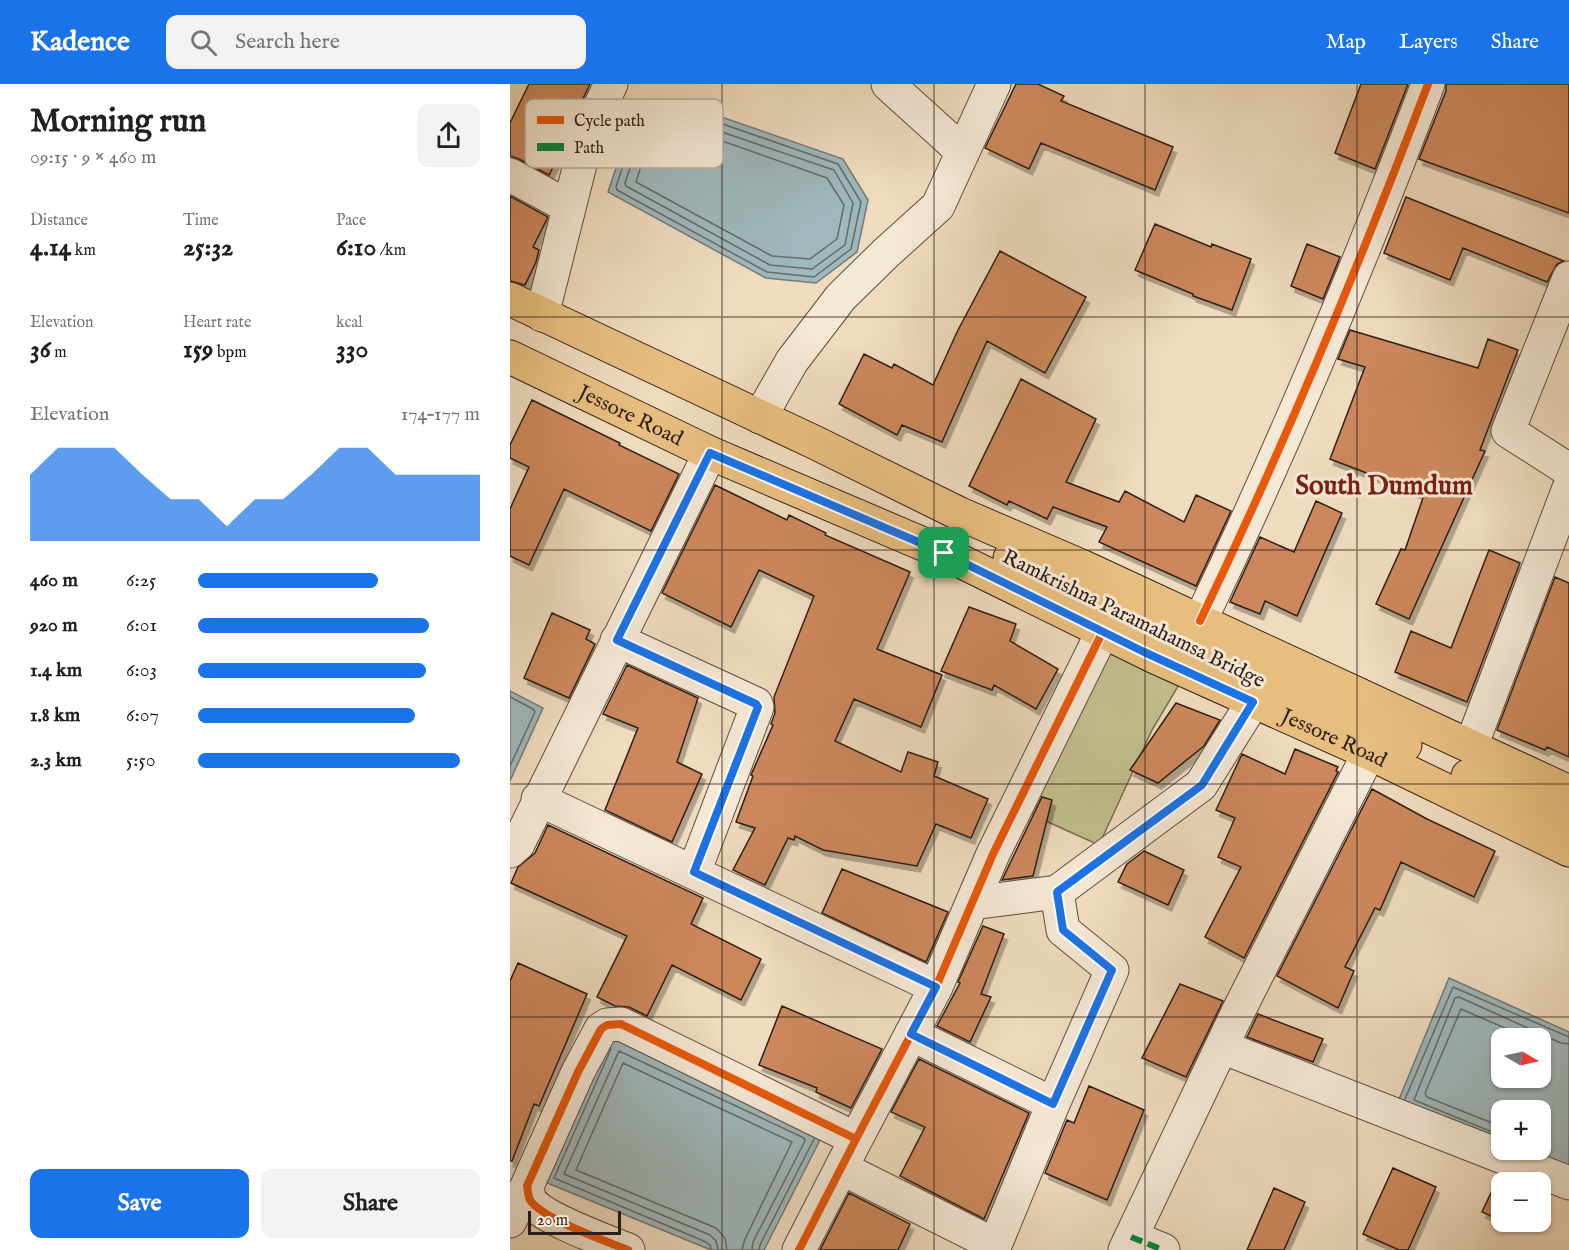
<!DOCTYPE html>
<meta charset="utf-8">
<style>
:root{--surface:#fff;--page:#f2f2f2;--text:#202124;--muted:#757577;--accent:#1a73e8}
body{margin:0;font-family:"IM FELL English",serif;background:var(--page);color:var(--text);height:100vh;display:flex;flex-direction:column;font-size:22px;white-space:nowrap}
*{box-sizing:border-box;margin:0}
p{font-size:20px;color:var(--muted)}
.icon{flex:none;width:33px;height:33px;fill:none;stroke:currentColor;stroke-width:2;stroke-linecap:round;stroke-linejoin:round}
.map{position:relative;flex:1;overflow:hidden}
.panel{display:flex;flex-direction:column;background:var(--surface);width:510px}
.panel>*{flex:none}
.needle{width:39px;rotate:99deg}
.controls{position:absolute;left:981px;top:944px;display:grid;gap:12px}
.controls a{display:grid;place-items:center;width:60px;height:60px;border-radius:12px;background:var(--surface);box-shadow:0 2px 4px #0004;font-size:30px}
.scale{position:absolute;left:18px;bottom:15px;width:93px;box-sizing:border-box;padding-left:6px;border:3px solid #2d1e17;border-top:0;font-size:16px;line-height:21px;white-space:nowrap;color:#2d1e17;-webkit-text-stroke:4px #f5e8d5;paint-order:stroke}
.pin{position:absolute;display:grid;place-items:center;width:51px;height:51px;color:#fff;margin:-26px;border-radius:12px;box-shadow:0 3px 9px #0006}
.round{display:grid;place-items:center;flex:none;width:63px;height:63px;border-radius:12px;background:var(--page)}
.head{display:flex;align-items:center;justify-content:space-between;height:102px;padding:0 30px}
h1{font-size:33px;font-weight:700;line-height:45px}
.metrics{display:grid;grid-template-columns:repeat(3,1fr);gap:9px;height:102px;padding:6px 30px}
.metrics div{display:grid;align-content:center}
.metrics b{font-size:26px;font-weight:700}
.metrics small{font-size:16px;font-weight:400}
.metrics p{font-size:16px}
.chart{height:168px;padding:12px 30px}
.chart p{display:flex;justify-content:space-between}
.chart svg{width:100%;height:108px;margin-top:6px;fill:var(--accent);opacity:.7}
.button{display:flex;gap:12px;margin-top:auto;padding:12px 30px}
.button a{flex:1;height:69px;border-radius:12px;background:var(--accent);color:#fff;font-size:24px;font-weight:700;line-height:69px;text-align:center}
.button a+a{background:var(--page);color:var(--text)}
ul{padding:0 30px;list-style:none;font-size:20px}
li{display:grid;grid-template-columns:96px 72px 1fr;align-items:center;height:45px}
li i{height:15px;border-radius:8px;background:var(--accent)}
header{display:flex;align-items:center;gap:36px;box-sizing:border-box;height:84px;padding:0 30px;background:var(--accent);color:#fff}
header strong{font-size:28px}
nav{display:flex;gap:33px;margin-inline-start:auto;font-size:21px}
.search{width:420px;height:54px;background:var(--page);display:flex;align-items:center;gap:15px;box-sizing:border-box;padding:0 21px;border-radius:12px;color:var(--muted);font-size:22px}
main{display:flex;flex:1;min-height:0}
.map>svg:first-child{display:block}
</style>
<header>
<strong>Kadence</strong>
<div class="search"><svg class="icon" aria-label="search" viewBox="0 0 24 24"><circle cx="10" cy="10" r="6"/><path d="M15 15l6 6"/></svg>Search here</div>
<nav><a>Map</a><a>Layers</a><a>Share</a></nav>
</header>
<main>
<section class="panel">
<div class="head"><div><h1>Morning run</h1><p>09:15 · 9 × 460 m</p></div><a class="round"><svg class="icon" aria-label="share" viewBox="0 0 24 24"><path d="M12 15V3M7 8l5-5 5 5M5 13v7h14v-7"/></svg></a></div>
<div class="metrics">
<div><p>Distance</p><b>4.14<small> km</small></b></div>
<div><p>Time</p><b>25:32</b></div>
<div><p>Pace</p><b>6:10<small> /km</small></b></div>
</div>
<div class="metrics">
<div><p>Elevation</p><b>36<small> m</small></b></div>
<div><p>Heart rate</p><b>159<small> bpm</small></b></div>
<div><p>kcal</p><b>330</b></div>
</div>
<div class="chart"><p><span>Elevation</span>174–177 m</p>
<svg viewBox="0 0 160 44" preserveAspectRatio="none"><path d="M0 44V17L10 6L20 6L30 6L40 17L50 27L60 27L70 38L80 27L90 27L100 17L110 6L120 6L130 17L140 17L150 17L160 17V44z"/></svg>
</div>
<ul>
<li><b>460 m</b>6:25<i style="width:64%"></i></li>
<li><b>920 m</b>6:01<i style="width:82%"></i></li>
<li><b>1.4 km</b>6:03<i style="width:81%"></i></li>
<li><b>1.8 km</b>6:07<i style="width:77%"></i></li>
<li><b>2.3 km</b>5:50<i style="width:93%"></i></li>
</ul>
<div class="button"><a>Save</a><a>Share</a></div>
</section>
<div class="map">
<svg width="1059" height="1166" viewBox="0 0 1059 1166">
<defs>
<filter id="shadow"><feDropShadow dx="3.5" dy="6" stdDeviation="0" flood-color="#0004"/></filter>
</defs>
<rect width="100%" height="100%" fill="#efdbbe"/>
<filter id="stains"><feTurbulence type="fractalNoise" baseFrequency=".00333" numOctaves="4"/><feColorMatrix values="0 0 0 0 .2 0 0 0 0 .09 0 0 0 0 .02 0 0 0 .5 -.17"/></filter>
<radialGradient id="worn" r=".72"><stop offset=".6" stop-color="#630" stop-opacity="0"/><stop offset="1" stop-color="#630" stop-opacity=".3"/></radialGradient>
<!-- green -->
<path fill="#c1be8c" stroke="#776e52" stroke-width="1.5" d="M600,551L677,587L642,646L589,761L538,738L516,726Z"/>
<!-- water -->
<path fill="#9fb8bc" stroke="#717a7a" stroke-width="1.5" fill-rule="evenodd" d="M128,18L163,35L174,20L333,75L358,116L347,168L306,199L256,194L98,108Z
M0,607L33,624L0,697Z
M939,894L1059,948V1093L885,1025ZM992,954H1030V993H992ZM992,1026H1030V1065H992Z
M102,947L314,1048L254,1166H201L35,1098Z"/>
<g fill="none" stroke-linecap="round" stroke-linejoin="round">
<!-- shore -->
<path stroke="#666b6a" stroke-width="1.5" d="M134,28L163,41C171,39 172,30 178,28L328,80L351,118L341,165L304,193L257,188L107,106L106,103L130,30Z
M179,37L324,86L343,119L335,161L302,185L260,181L116,102L115,99L135,39L138,38C156,46 165,55 179,37Z
M184,47L317,94L334,121L327,155L300,175L262,172L126,98L141,51C163,52 159,66 184,47Z
M0,613L23,625L25,628L0,682
M101,965L44,1094L196,1158L200,1161L201,1166
M895,1015L943,903L1059,953
M992,1043L917,1013L915,1009L951,925L1018,954
M992,1052L904,1016L945,914L949,913L1051,959L1059,960
M208,1166L206,1157L200,1151L54,1090L109,967L294,1054L295,1057L243,1158L242,1166
M217,1166L215,1154L206,1144L66,1086L113,979L282,1058L235,1155L232,1166
M249,1166L250,1161L304,1055"/>
</g>
<!-- building -->
<path fill="#cc885c" stroke="#2d1e17" stroke-width="1.5" filter="url(#shadow)" d="M19,0H80L62,37L57,56L39,91L9,75L0,72V39Z
M506,0H528L554,12L551,17L663,63L645,106L531,59L519,85L475,64Z
M851,0H898L865,85L825,69Z
M936,0H1059V129L909,75L936,7Z
M0,112L38,133L23,163L29,166L26,178L15,201L0,197Z
M896,113L1054,177L1047,180L1037,198L953,164L940,196L874,169Z
M645,140L701,163L702,160L741,175L722,226L683,212V210L625,186Z
M797,160L830,173L813,215L781,202Z
M490,167L576,213L535,289L477,257L432,358L392,341L387,351L329,320L354,270L382,284L384,280L423,301L447,248Z
M840,246L968,284L978,255L1008,266L970,366L975,367L899,535L866,520L891,465L895,466L914,411L820,375L855,283L828,275Z
M511,295L586,335L556,398L609,418L615,407L674,438L686,411L721,427L686,502L589,458L597,443L543,423L537,435L499,417L497,421L459,402Z
M22,316L110,359L109,361L169,390L141,447L54,405L19,481L0,472V425L19,383L0,374V361Z
M205,401L277,436L279,431L316,449L315,451L400,488L367,565L432,591L411,643L344,615L325,657L391,688L398,668L428,678L424,692L478,715L461,754L426,740L407,782L313,766L285,752L284,756L278,754L255,801L223,786L245,744L226,738L243,692L241,691L263,641L261,640L265,629L264,613L304,512L249,486L221,543L152,509Z
M806,417L832,429L787,532L755,517L750,530L720,518L750,453L784,468Z
M979,466L1010,479L957,618L885,588L901,547L941,564Z
M1045,493L1059,499V673L1037,663L1035,666L987,646Z
M459,523L506,540L500,557L548,585L526,625L484,601L482,606L431,587Z
M42,529L80,546L76,555L85,560L59,614L14,594Z
M117,581L188,614L167,678L192,690L162,758L95,726L128,644L93,630Z
M666,619L710,636L694,662L648,699L620,686Z
M785,665L828,683L826,687L828,688L734,874L695,853L731,783L708,773L725,734L706,726L732,670L775,690Z
M862,705L917,735L985,767L964,813L891,778L870,826L865,824L835,883L844,887L828,924L767,892Z
M532,713L542,716L523,792L492,796Z
M38,741L193,814L181,840L251,875L231,916L162,881L137,932L119,923L105,922L87,913L117,852L1,799L8,783L25,769Z
M634,767L674,786L658,821L608,798L617,780Z
M332,785L438,828L416,878L312,829Z
M473,842L494,850L471,910L481,913L460,958L427,942L450,899L448,898Z
M8,879L77,910L29,1022L24,1020L2,1077H0V897Z
M670,900L713,917L676,993L632,974Z
M272,922L372,965L341,1024L306,1008L307,1004L249,981Z
M748,930L813,955L803,978L737,953Z
M409,975L519,1029L474,1135L390,1092L415,1043L381,1028Z
M579,1002L634,1026L597,1116L535,1089L557,1036L564,1039Z
M883,1084L926,1103L898,1166H889L853,1150Z
M989,1092L1005,1098H992V1137L972,1128Z
M764,1104L795,1118L774,1166H737Z
M339,1109L400,1140L388,1166H310Z"/>
<g fill="none" stroke-linecap="round" stroke-linejoin="round">
<defs>
<path id="minor" d="M378,0L453,68
M0,91L59,123
M1059,194L998,347L1059,386
M32,231L79,45L101,0
M250,333L282,277L331,213L376,169L428,122L484,0
M690,537C774,362 849,182 918,0
M107,556L246,620L247,623L184,788
M961,662L1059,404
M28,715L426,903
M0,767L8,760L200,369
M462,819L547,808L691,701L743,618
M401,950L543,1020
M712,963L1059,1099
M346,1055L426,903L483,770L593,547
M331,1084L485,1161
M0,1137L17,1102
M621,1153L653,1166
M118,1166C96,1157 31,1134 20,1116C18,1112 18,1106 17,1102L68,988L91,945L97,941L111,940L346,1055L289,1166
M483,1166L543,1020L602,886L553,846L547,808
M615,1166L727,930L859,669"/>
<g id="major">
<path d="M0,215L306,359L450,430L571,482L1059,708"/>
<path id="s1" d="M0,273L200,369L434,469L645,573L859,669L1059,766"/>
<path d="M500,474L644,545L895,661"/>
<path d="M958,692L1059,740"/>
</g>
</defs>
<!-- minor casing -->
<use href="#minor" stroke="#5e4d41" stroke-width="35"/>
<!-- major casing -->
<use href="#major" stroke="#2d1e17" stroke-width="35"/>
<!-- minor -->
<use href="#minor" stroke="#f5e8d5" stroke-width="33"/>
<!-- major -->
<use href="#major" stroke="#e8be7f" stroke-width="33"/>
<!-- quiet -->
<path stroke="#00873e" stroke-width="6" stroke-dasharray="12 6" stroke-linecap="butt" d="M621,1153L653,1166"/>
<defs>
<path id="cycleway" d="M690,537C774,362 849,182 918,0
M346,1055L426,903L483,770L593,547
M118,1166C96,1157 31,1134 20,1116C18,1112 18,1106 17,1102L68,988L91,945L97,941L111,940L346,1055L289,1166"/>
</defs>
<!-- cycleway casing -->
<use href="#cycleway" stroke="#f5e8d5" stroke-width="11"/>
<!-- cycleway -->
<use href="#cycleway" stroke="#e8590c" stroke-width="8"/>
</g>
<g fill="none" stroke-linecap="round" stroke-linejoin="round">
<defs>
<path id="route" d="M200,369L434,469L634,568L743,618L692,701L547,808L553,846L602,886L543,1020L401,950L426,903L184,788L248,623L246,620L107,556Z"/>
</defs>
<!-- route casing -->
<use href="#route" stroke="#fff" stroke-width="12"/>
<!-- route -->
<use href="#route" stroke="#1a73e8" stroke-width="8"/>
</g>
<!-- grid -->
<path fill="none" stroke="#2d1e17" stroke-width="1.5" stroke-opacity="0.55" d="M212,0V1166M424,0V1166M635,0V1166M847,0V1166M0,233H1059M0,466H1059M0,700H1059M0,933H1059"/>
<g text-anchor="middle" stroke-width="6" stroke-linejoin="round" paint-order="stroke">
<!-- street labels -->
<g font-size="21" fill="#2d1e17" stroke="#f5e8d5">
<text dy="7" stroke="none"><textPath href="#s1" startOffset="134">Jessore Road</textPath></text>
<text transform="translate(624 534) rotate(26)" y="7">Ramkrishna Paramahamsa Bridge</text>
<text dy="7" stroke="none"><textPath href="#s1" startOffset="908">Jessore Road</textPath></text>
</g>
<!-- district labels -->
<g font-size="27" font-weight="bold" fill="#7a1f14" stroke="#f5e8d5">
<text x="874" y="410">South Dumdum</text>
</g>
</g>
<!-- legend -->
<rect x="15" y="15" width="198" height="69" rx="9" fill="#f5e8d5" stroke="#b9ab9c" stroke-width="1.5"/>
<rect x="27" y="32" width="27" height="8" fill="#e8590c"/>
<rect x="27" y="59" width="27" height="8" fill="#00873e"/>
<g font-size="16" fill="#2d1e17">
<text x="64" y="42">Cycle path</text>
<text x="64" y="69">Path</text>
</g>
<rect width="100%" height="100%" filter="url(#stains)"/>
<rect width="100%" height="100%" fill="url(#worn)"/>
</svg>
<div class="controls">
<a><svg class="needle" viewBox="-14 -14 28 28"><path d="M0-13l5 13h-10z" fill="#e53935"/><path d="M0 13l5-13h-10z" fill="#757577"/></svg></a>
<a>+</a>
<a>−</a>
</div>
<div class="scale">20 m</div>
<div class="pin" style="left:434px;top:469px;background:#1e9e55"><svg class="icon" aria-label="arrive" viewBox="0 0 24 24"><path d="M6 21V4h12l-3 4 3 4H6"/></svg></div>
</div>
</main>
